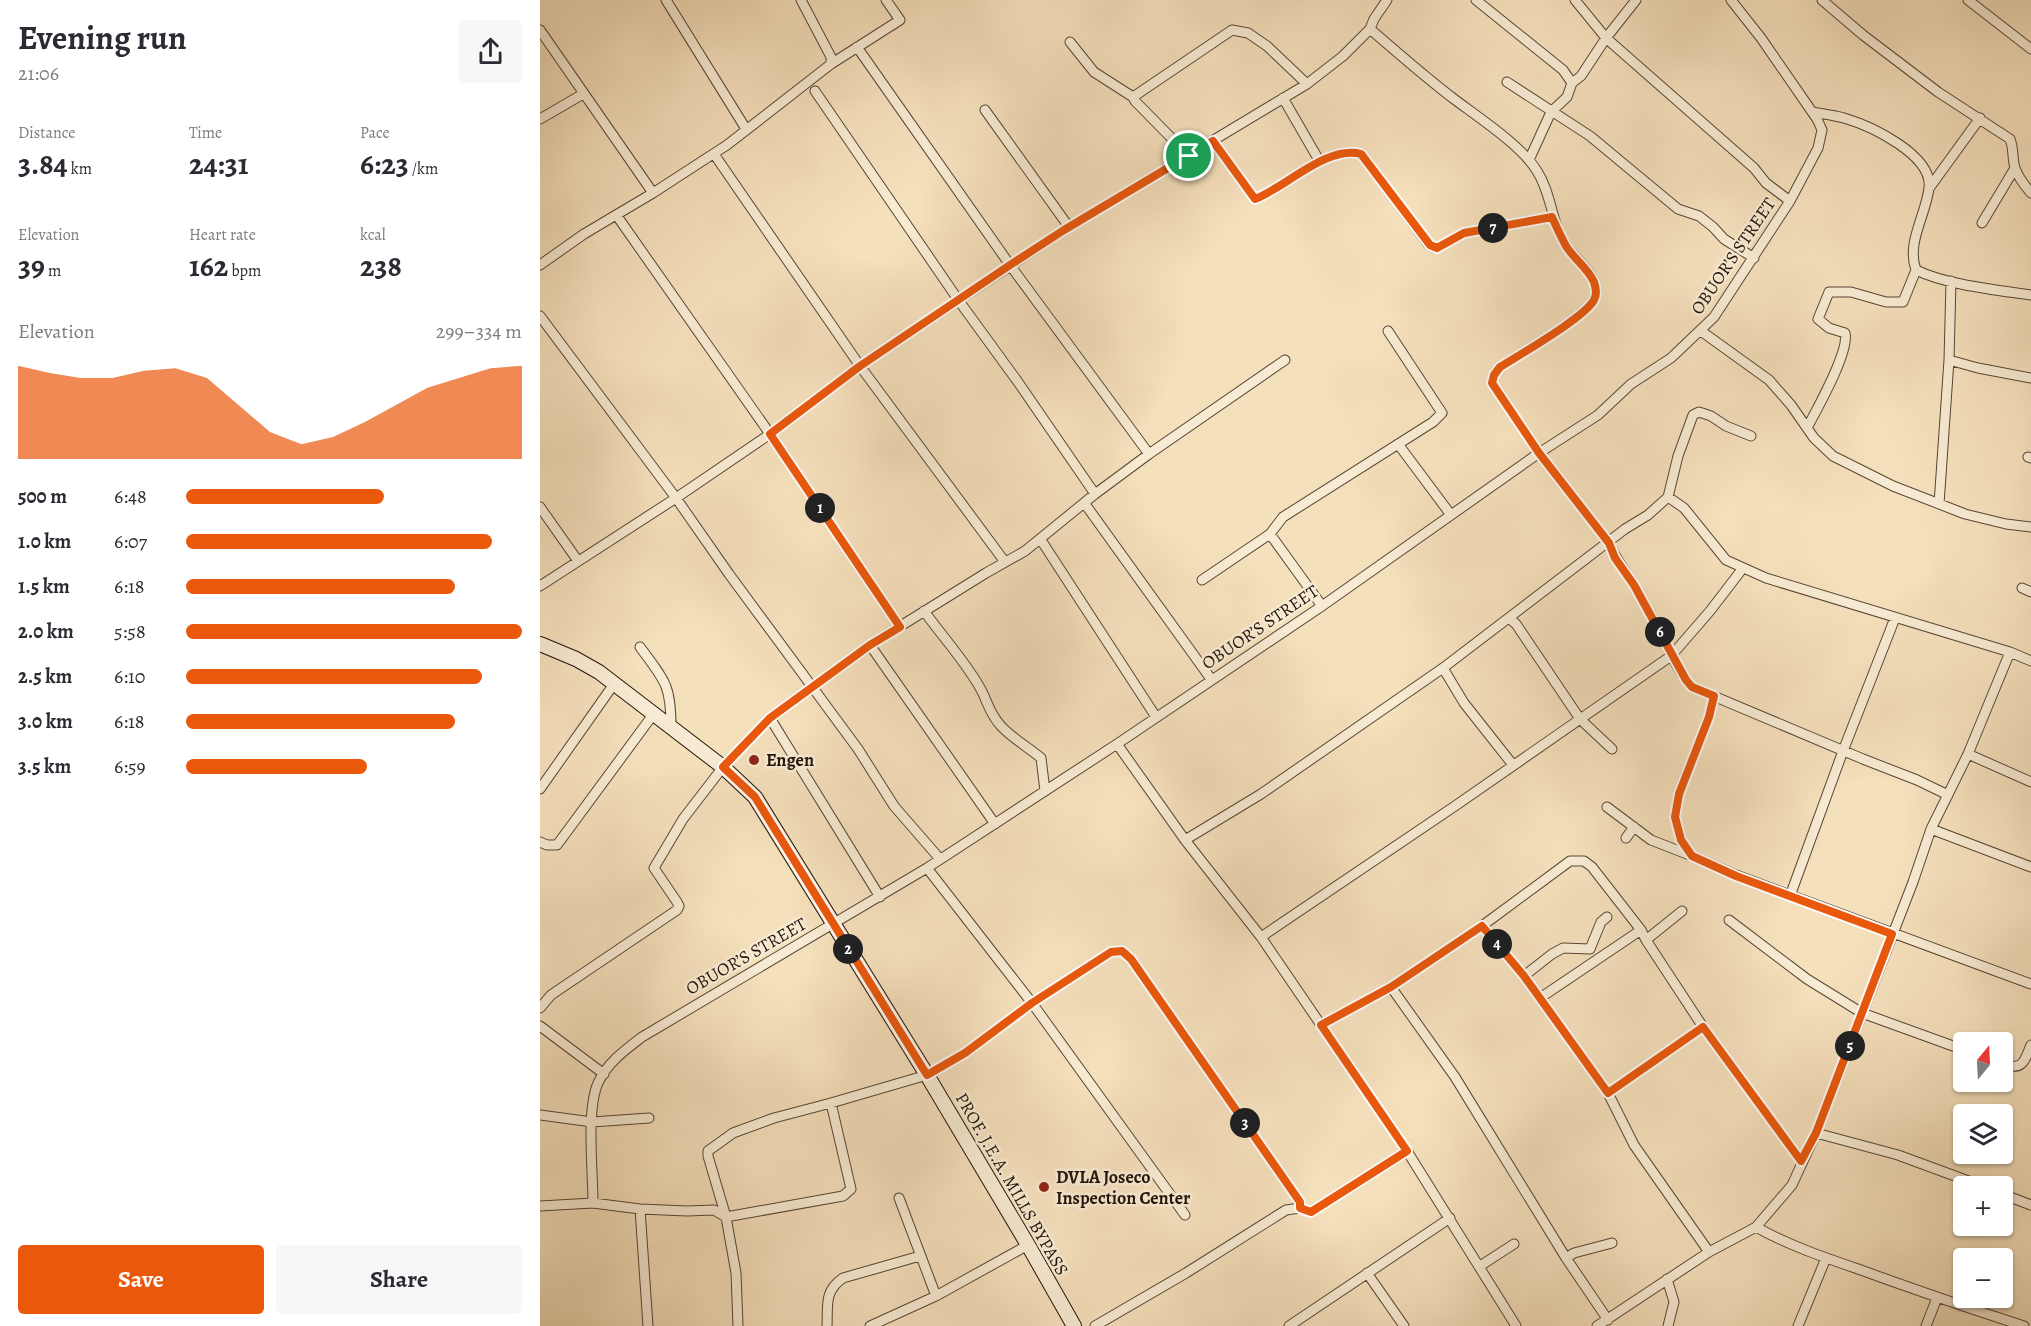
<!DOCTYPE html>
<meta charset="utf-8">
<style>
:root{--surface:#fff;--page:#f7f7f7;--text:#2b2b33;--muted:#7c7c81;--accent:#ea580c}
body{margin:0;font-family:Alegreya,serif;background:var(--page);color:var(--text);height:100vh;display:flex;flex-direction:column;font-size:22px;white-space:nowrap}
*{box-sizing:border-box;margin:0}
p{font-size:20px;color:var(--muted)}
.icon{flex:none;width:33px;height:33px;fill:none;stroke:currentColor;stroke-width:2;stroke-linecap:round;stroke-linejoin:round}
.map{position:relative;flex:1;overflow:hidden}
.side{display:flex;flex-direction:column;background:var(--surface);width:540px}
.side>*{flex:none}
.needle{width:39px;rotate:18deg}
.controls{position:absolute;left:1413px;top:1032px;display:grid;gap:12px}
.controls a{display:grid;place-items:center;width:60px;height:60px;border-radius:6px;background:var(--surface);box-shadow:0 2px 4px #0004;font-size:30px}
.pin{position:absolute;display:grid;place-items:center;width:51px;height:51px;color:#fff;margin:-26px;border:3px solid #fff;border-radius:50%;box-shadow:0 2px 6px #0007}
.km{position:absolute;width:30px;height:30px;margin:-15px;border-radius:50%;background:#222;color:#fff;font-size:16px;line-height:30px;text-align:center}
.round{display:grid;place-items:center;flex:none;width:63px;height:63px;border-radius:6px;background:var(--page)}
.summary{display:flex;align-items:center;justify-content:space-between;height:102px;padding:0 18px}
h1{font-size:33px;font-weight:700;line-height:45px}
.metrics{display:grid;grid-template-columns:repeat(3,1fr);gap:9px;height:102px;padding:6px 18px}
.metrics div{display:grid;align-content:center}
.metrics b{font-size:30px;font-weight:700}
.metrics small{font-size:16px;font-weight:400}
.metrics p{font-size:16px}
.chart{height:168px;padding:12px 18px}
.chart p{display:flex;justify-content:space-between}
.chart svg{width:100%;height:108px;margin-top:6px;fill:var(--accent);opacity:.7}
.cta{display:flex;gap:12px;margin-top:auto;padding:12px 18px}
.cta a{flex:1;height:69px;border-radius:6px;background:var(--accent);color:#fff;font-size:24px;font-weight:700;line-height:69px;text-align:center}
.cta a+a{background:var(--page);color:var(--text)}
ul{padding:0 18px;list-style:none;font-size:20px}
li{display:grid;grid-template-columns:96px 72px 1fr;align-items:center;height:45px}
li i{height:15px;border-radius:8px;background:var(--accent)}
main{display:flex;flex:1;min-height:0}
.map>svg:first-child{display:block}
</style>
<main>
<section class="side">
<div class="summary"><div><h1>Evening run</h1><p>21:06</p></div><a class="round"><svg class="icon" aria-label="share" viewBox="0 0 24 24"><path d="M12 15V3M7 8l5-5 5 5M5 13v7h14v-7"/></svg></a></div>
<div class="metrics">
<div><p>Distance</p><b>3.84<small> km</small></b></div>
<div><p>Time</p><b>24:31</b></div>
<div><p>Pace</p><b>6:23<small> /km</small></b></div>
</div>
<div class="metrics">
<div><p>Elevation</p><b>39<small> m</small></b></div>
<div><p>Heart rate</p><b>162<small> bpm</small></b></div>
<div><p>kcal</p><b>238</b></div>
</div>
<div class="chart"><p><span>Elevation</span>299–334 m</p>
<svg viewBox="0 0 160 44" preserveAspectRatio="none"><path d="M0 44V6L10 9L20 11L30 11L40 8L50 7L60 11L70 22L80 33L90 38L100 35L110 29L120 22L130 15L140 11L150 7L160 6V44z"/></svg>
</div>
<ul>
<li><b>500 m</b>6:48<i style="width:59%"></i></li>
<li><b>1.0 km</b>6:07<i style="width:91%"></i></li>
<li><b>1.5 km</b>6:18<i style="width:80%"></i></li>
<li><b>2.0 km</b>5:58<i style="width:100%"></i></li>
<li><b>2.5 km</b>6:10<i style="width:88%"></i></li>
<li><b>3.0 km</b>6:18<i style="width:80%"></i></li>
<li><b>3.5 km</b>6:59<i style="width:54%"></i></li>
</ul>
<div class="cta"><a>Save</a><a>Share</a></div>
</section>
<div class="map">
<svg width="1491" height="1326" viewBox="0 0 1491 1326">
<rect width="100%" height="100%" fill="#f5e0bc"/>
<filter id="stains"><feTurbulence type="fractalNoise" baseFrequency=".00333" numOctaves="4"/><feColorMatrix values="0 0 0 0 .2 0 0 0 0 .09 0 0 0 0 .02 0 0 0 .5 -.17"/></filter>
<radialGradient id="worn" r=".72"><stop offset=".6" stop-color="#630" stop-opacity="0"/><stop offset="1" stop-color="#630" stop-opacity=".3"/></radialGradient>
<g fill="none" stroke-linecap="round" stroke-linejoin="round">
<defs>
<path id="street" d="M126,0L206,129
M261,0L291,57V64
M936,0L1023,70L1032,83L1027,97L1011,112L989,160
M1035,0L1066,38L1214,168L1226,183L1250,201
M1282,0L1323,35L1398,92L1470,139C1474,149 1472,158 1475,168C1478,177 1485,186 1491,193
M1428,0L1491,49
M830,29C858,53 885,77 914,99C938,117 982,146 997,171C1012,194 1011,224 1027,247C1037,261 1061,277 1055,297C1049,315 978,355 960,367L954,375L952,383L999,453L1069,543C1076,560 1088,574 1097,590C1105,605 1114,620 1122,635C1131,653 1138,672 1152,687L1323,759L1377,780L1408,795
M0,30L113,193
M530,42L554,72L593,97L595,101L649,156
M317,47L470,265L609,454
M967,82L1050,136L1138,209L1159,216L1173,227L1184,239L1214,258
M1032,83L1041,76L1066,38L1096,0
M275,91L419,301L478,382L555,494
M593,97L692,30L708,33L727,46L767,84
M743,98L780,162
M445,110L529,227
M1272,112C1283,114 1294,115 1304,118C1331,126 1393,155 1389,188C1386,215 1366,243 1376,270C1407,285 1457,290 1491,295
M0,119L43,94
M673,141L715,199C746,187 787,145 821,154L889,245L897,248L924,233L1012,217
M174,154L320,366L465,562
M1390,187L1440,118
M77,216L230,434L360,627
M1442,223L1475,168
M0,265L44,234L113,193L187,145L291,64L360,20L346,0
M0,316L136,498L189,574L318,749L354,806L400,859
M1161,331L1229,380L1251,405L1274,438L1293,456L1353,486L1425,514L1466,524L1491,527
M1409,360L1438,368L1491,378
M1267,428C1277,409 1310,351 1305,333L1289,328L1278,319L1289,292H1311L1346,302H1363L1376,270
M858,444L911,515
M1488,457L1491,458
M1128,497L1138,456L1153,415L1159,412L1171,416L1186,426L1211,436
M545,504L671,679
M1399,504L1409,360L1411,281
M0,507L38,561
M730,534L782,606
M501,540L616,717
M662,580L730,534L743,517L893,422L902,413L848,331
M0,586L136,498L230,434L320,366L524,230L767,84L803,56L830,29L834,19L847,0
M1482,588L1491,592
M384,611C402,636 424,660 439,686C448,701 448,712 461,726C473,739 488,747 501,758L505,791
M969,618L976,624L1040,719L1072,749
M330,645L455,824
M100,647C124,680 131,684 131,726
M903,668L924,703L973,765
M1174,696L1169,717L1139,793L1135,817L1141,840L1152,856L1196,875L1491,984
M230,718L340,897
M577,744L645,840L721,937L867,1151L976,1326
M1428,754L1491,782
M0,789L74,684
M1067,807L1111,840L1152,856
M1391,829L1491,867
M1086,838L1094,827
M645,840L721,794L903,668L1085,529L1108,515L1128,497L1144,508L1186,560L1226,578L1470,652L1491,661
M0,842L7,845H17L115,712
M1250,896L1303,751L1355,618
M1189,920L1267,979L1322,1013L1424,1050
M942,926L984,976L1068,1093L1094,1145L1169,1252
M721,937L915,806L1131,656L1170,611L1203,568
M1106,940L1142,911
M984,976L1012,954L1023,948L1050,949L1061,922L1067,917
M851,987L915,1077L1026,1258L1068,1320
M1000,998L1101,930
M0,1008L11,995L137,910L139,906L137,902L114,868L143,819L183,767L230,718L330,645L446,573L485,551L555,494L609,454L745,360
M781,1025L851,987L942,926L1030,861H1044L1052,867L1101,930L1106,940L1163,1027L1261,1161
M0,1026L64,1074
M1462,1064C1483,1071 1484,1062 1491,1045
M1068,1093L1163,1027
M0,1115L52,1122L109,1118
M1276,1133L1358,1155L1442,1186
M1462,1194L1491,1205
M359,1198L396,1296
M53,1203C53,1172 46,1110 58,1083C67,1063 85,1050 102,1037L387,868L577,744L782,606L999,453L1058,415L1091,384L1131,358L1174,317L1250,201L1278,148L1282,130L1277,119L1221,38L1191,0
M0,1206L53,1203L100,1209L147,1211L174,1210L186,1217L303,1196L311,1189L291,1103
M760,1208L771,1212L867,1151
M100,1209L108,1326
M1216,1227C1248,1245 1283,1257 1318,1269C1373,1289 1428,1308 1484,1326
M1026,1258L1034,1253L1072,1243
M940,1266L974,1244
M827,1273L864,1326
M1127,1279L1134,1302L1128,1326
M198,1326L196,1273L186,1217L168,1156V1151L193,1133L234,1118L291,1103L387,1075L425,1053L492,1003L387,868
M287,1326C288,1305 284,1291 303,1278L380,1256
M330,1326L396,1296L488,1245
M555,1326L646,1273L746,1210L760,1208V1202L591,959L582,951L571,952L492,1003L645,1215
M749,1326L910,1218
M1057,1326L1169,1252L1216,1227L1252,1185L1276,1133L1373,882L1391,829L1428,754L1470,652
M1258,1326L1286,1258
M1386,1326L1397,1298"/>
<path id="secondary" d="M0,644L36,659L59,672L183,767L215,797L387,1075L488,1245L534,1326"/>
</defs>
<!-- street casing -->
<use href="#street" stroke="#584636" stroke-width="11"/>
<!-- secondary casing -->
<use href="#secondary" stroke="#23130a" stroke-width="16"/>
<!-- street -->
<use href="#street" stroke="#f8ebd3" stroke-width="9"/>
<!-- secondary -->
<use href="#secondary" stroke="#f8ebd3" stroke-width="14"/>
</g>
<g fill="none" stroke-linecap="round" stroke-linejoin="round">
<defs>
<path id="route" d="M673,141L715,199C746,187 787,145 821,154L890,245L897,248L924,233L1012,217C1016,226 1021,237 1026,246C1034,259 1048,268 1054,282C1056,288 1057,295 1054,300C1044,318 979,355 960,367L954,375L952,383L999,453L1069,543L1075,558L1094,585L1146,680L1152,687L1174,696L1169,717L1139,794L1135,817L1141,840L1152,856L1196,876L1352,934L1276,1133L1261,1161L1163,1027L1068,1093L984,976L942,926L851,987L781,1025L867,1151L771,1212L760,1208V1202L591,959L582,951L571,952L492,1003L425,1053L387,1075L215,797L183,767L230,718L330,645L360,627L230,434L320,366L470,265L524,230Z"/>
</defs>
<!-- route casing -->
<use href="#route" stroke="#fff" stroke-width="12"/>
<!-- route -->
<use href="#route" stroke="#ea580c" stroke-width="8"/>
</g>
<!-- markers -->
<g fill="#8f2418" stroke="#f8ebd3" stroke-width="2">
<circle cx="214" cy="760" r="6"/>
<circle cx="504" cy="1187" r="6"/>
</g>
<g text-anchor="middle" stroke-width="5" stroke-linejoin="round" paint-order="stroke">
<!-- street labels -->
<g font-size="18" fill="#23130a" stroke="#f8ebd3">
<text transform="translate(1193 256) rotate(-56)" y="6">OBUOR’S STREET</text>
<text transform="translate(720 627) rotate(-34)" y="6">OBUOR’S STREET</text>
<text transform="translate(206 956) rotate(-30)" y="6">OBUOR’S STREET</text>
<text transform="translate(472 1184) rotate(60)" y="6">PROF. J.E.A. MILLS BYPASS</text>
</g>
<!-- poi labels -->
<g font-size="18" font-weight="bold" fill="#23130a" stroke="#f8ebd3" text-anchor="start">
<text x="226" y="766">Engen</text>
<text x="516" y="1183">DVLA Joseco<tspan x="516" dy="21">Inspection Center</tspan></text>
</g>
</g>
<rect width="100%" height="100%" filter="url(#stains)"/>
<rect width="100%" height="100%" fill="url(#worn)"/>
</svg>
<div class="controls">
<a><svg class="needle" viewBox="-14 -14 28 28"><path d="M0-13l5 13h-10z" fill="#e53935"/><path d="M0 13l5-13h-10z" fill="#7c7c81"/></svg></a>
<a><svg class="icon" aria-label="layers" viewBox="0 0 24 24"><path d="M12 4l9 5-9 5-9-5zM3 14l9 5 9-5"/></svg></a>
<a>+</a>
<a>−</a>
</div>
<div class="pin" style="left:649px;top:156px;background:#1e9e55"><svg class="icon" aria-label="arrive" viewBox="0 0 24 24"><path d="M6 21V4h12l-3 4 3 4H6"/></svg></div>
<b class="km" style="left:280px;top:508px">1</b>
<b class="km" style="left:308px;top:949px">2</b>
<b class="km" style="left:705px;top:1123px">3</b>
<b class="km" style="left:957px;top:944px">4</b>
<b class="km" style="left:1310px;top:1046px">5</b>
<b class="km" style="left:1120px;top:632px">6</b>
<b class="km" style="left:953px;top:228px">7</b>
</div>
</main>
